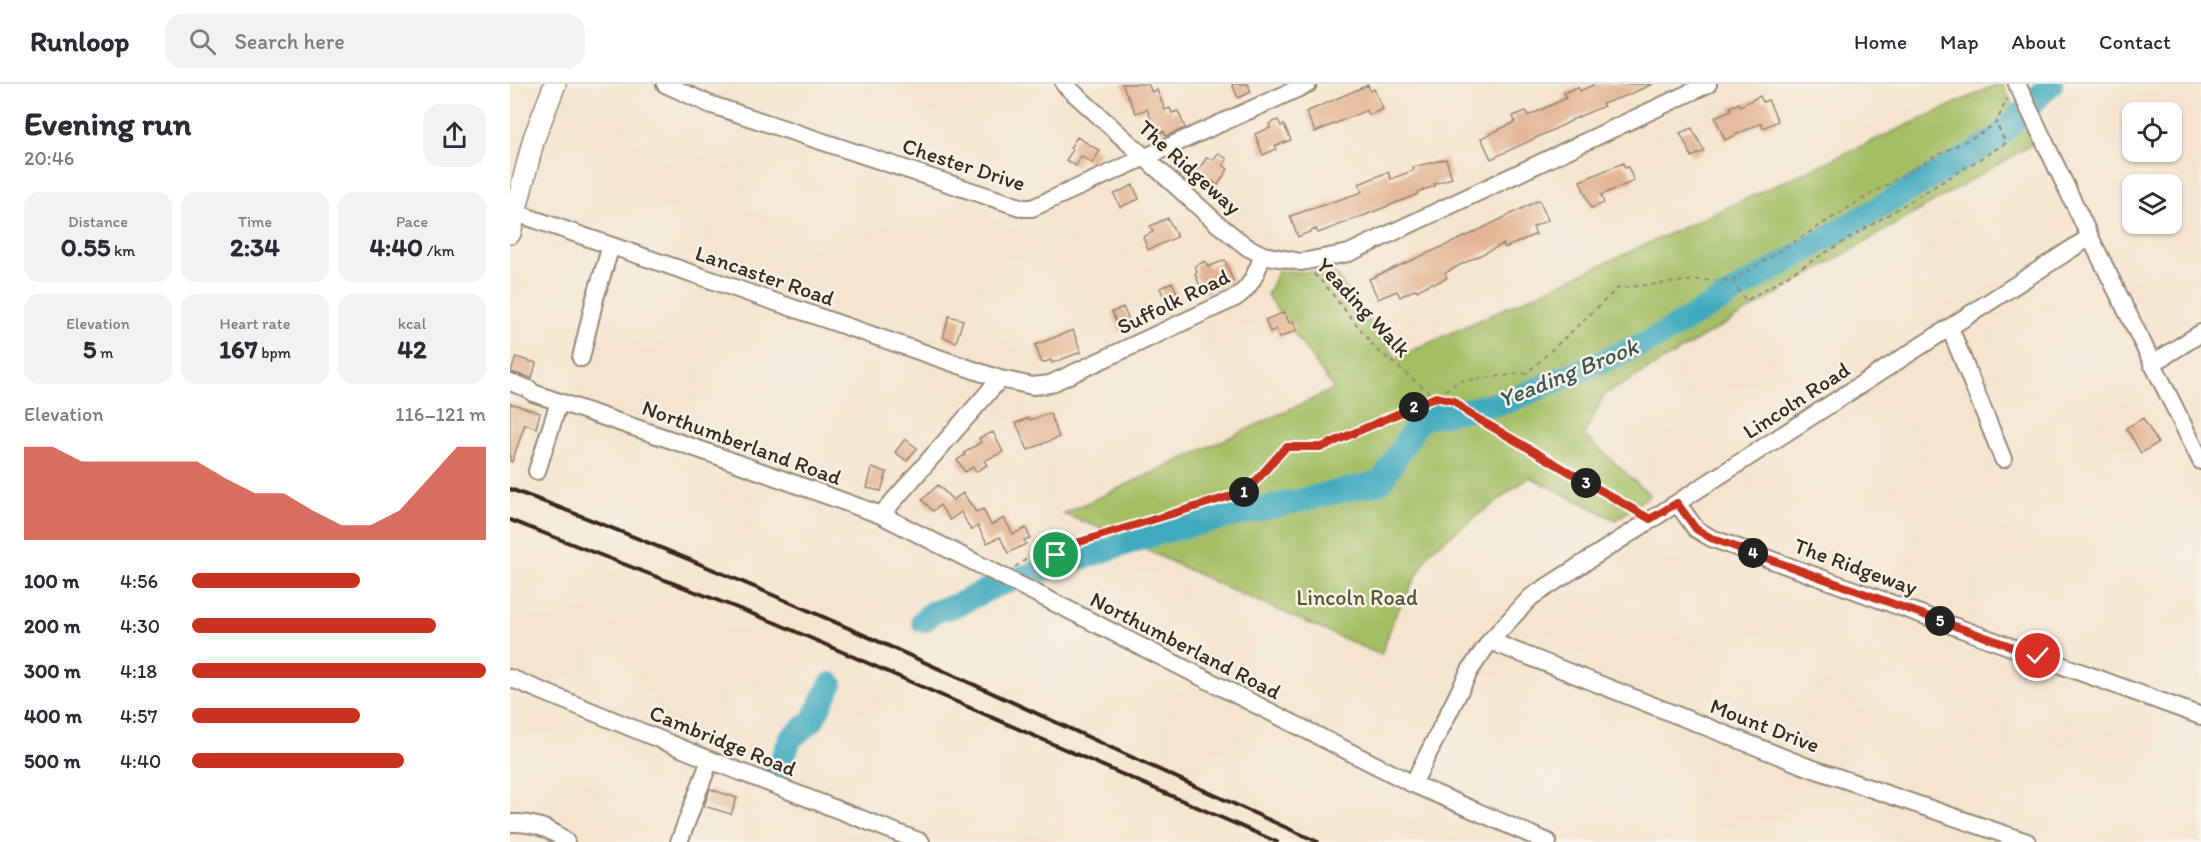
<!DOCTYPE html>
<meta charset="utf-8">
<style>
:root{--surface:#fff;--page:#f2f2f3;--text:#2b2b33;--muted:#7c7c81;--line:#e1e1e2;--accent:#c8321e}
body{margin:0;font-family:Itim,sans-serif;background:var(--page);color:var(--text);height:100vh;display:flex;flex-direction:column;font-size:22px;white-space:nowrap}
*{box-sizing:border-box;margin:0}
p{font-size:20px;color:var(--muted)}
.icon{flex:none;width:33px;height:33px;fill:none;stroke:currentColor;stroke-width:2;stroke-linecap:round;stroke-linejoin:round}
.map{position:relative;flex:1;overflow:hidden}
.details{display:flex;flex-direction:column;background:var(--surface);width:510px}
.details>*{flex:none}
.controls{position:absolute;left:1612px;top:18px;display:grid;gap:12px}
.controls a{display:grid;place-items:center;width:60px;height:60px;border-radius:12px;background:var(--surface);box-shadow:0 2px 4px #0004;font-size:30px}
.pin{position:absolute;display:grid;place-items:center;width:51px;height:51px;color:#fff;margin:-26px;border:3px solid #fff;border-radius:50%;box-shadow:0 2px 6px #0007}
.km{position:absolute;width:30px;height:30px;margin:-15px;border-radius:50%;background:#222;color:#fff;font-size:16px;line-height:30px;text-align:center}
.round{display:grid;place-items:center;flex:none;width:63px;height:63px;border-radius:18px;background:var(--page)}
.overview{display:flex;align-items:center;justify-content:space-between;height:102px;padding:0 24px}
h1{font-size:33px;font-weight:700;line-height:45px}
.figures{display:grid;grid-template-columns:repeat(3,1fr);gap:9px;height:102px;padding:6px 24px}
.figures div{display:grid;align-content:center;border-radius:15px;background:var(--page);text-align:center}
.figures b{font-size:26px;font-weight:700}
.figures small{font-size:16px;font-weight:400}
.figures p{font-size:16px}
.chart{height:168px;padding:12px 24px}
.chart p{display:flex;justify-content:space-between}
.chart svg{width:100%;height:108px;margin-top:6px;fill:var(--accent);opacity:.7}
ul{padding:0 24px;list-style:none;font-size:20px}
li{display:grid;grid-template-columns:96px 72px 1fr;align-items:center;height:45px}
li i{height:15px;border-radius:8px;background:var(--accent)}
header{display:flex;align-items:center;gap:36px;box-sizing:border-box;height:84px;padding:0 30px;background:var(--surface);border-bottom:2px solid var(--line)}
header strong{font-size:28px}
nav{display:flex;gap:33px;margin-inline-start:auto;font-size:21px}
.search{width:420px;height:54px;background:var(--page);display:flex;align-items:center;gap:15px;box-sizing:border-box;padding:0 21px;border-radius:18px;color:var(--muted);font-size:22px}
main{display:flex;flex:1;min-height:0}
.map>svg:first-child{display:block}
</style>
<header>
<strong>Runloop</strong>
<div class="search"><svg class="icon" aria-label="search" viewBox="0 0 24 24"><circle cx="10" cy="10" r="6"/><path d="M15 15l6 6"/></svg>Search here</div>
<nav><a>Home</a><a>Map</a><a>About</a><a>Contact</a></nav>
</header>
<main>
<section class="details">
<div class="overview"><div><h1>Evening run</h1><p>20:46</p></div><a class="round"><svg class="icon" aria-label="share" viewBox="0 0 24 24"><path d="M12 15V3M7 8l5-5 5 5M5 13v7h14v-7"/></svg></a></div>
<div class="figures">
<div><p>Distance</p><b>0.55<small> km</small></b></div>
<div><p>Time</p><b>2:34</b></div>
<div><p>Pace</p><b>4:40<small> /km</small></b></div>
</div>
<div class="figures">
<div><p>Elevation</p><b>5<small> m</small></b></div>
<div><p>Heart rate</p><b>167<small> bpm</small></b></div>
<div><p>kcal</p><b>42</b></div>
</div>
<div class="chart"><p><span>Elevation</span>116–121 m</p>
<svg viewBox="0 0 160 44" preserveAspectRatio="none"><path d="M0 44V6L10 6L20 12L30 12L40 12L50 12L60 12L70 19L80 25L90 25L100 32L110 38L120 38L130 32L140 19L150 6L160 6V44z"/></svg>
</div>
<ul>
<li><b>100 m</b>4:56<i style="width:57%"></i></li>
<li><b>200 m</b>4:30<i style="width:83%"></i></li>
<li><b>300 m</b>4:18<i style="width:100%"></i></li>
<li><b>400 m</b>4:57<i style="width:57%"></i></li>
<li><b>500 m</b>4:40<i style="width:72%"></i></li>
</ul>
</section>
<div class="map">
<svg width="1691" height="758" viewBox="0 0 1691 758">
<rect width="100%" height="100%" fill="#f7f3e8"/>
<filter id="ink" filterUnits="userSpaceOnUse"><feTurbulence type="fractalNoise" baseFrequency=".0167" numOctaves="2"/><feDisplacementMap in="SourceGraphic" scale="12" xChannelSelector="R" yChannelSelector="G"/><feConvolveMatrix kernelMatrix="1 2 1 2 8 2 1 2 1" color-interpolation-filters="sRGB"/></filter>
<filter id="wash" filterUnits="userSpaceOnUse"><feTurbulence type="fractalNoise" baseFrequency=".008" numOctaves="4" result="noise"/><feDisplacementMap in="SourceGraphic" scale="24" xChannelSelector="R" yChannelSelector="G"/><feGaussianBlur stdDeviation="1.35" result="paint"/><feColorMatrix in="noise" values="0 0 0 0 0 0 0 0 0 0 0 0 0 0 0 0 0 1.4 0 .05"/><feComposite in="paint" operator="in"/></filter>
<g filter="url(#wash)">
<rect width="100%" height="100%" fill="#f5e4ce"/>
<!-- green -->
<path fill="#a4be64" stroke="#707441" stroke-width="1.5" d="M1488,0H1492L1523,60L1094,311L1074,351L1140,411L1106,436L1020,393L921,466L884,534L871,571L713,502L588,443L553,430L824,305L757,211L768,187L825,189L886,274Z"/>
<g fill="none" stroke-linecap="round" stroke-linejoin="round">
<!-- river -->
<path stroke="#3faabe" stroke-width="24" d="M413,537L423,528L447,521L485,502L651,448L871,398L910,335L999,317L1144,255L1485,56L1541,0
M267,687L281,654L302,637L321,600"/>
</g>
<g id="blocks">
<!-- building -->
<path fill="#e3b594" d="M612,0H638L642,8L647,6L655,26L660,24L662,29L668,27L675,44L656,52L654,47L647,50L637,25L626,29Z
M722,0H738L741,8L728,14Z
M1085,0H1143L1118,11L1092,20L1094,22L1061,36V37L1049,43L981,75L971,54L1005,38L1003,32L1016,27L1018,32L1056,14L1054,9L1068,3L1070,7Z
M858,1L860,7L864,5L873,25L859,31L857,26L805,48L796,28Z
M1250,12L1253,18L1258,16L1268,37L1253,44L1251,39L1215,56L1205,33L1221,26L1220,23L1229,19L1230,22Z
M768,36L771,42L774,41L781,56L765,62L766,65L753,71L745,50L760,44L759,40Z
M1182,44L1194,67L1182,73L1170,49Z
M567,53L590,67L582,79L571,72L566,82L556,76L563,66L560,64Z
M708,69L717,75L713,81L718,85L708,101L702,97L700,100L685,91L697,73L703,76Z
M936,75L942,94L924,100L925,102L907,108L908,110L858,130L808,149L806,145L788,153L780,132L852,108L849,100L878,88L881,95L904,86L903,83Z
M1113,79L1115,84L1118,83L1124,97L1091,111L1094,119L1081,124L1070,97Z
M623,101L629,115L610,123L604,110Z
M1029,116L1038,136L1023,143L1026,150L995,164L993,160L952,180L935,189L937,194L924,200L923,198L907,207L906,205L890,213L887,207L868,215L859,195L959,151Z
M658,134L667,153L638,166L633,153L643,148L640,142Z
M715,176L723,197L693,209L685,189L687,188L685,182L695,177L698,183Z
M662,198L669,213L666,214L669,220L659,224L650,204Z
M613,223L622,243L610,248L602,228Z
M775,228L779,239L783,237L787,246L769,254L766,245L760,248L755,236Z
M439,232L453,236L446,258L433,253Z
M563,246L571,268L542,279L541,276L532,279L525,261Z
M6,273L26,279L22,294L1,288Z
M0,319L30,329L26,344L15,340L2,378L0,377Z
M540,329L549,353L518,366L506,339L519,334L520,336Z
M1633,334L1648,359L1631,369L1616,344Z
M483,348L493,368L474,377L477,381L466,388L463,383L455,388L447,376L455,371L454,369L471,358L469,354Z
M395,355L407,364L397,377L385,368Z
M362,384L377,388L371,407L357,404Z
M428,401L443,416L453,409L466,428L473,425L481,441L494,434L503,450L516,444L520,454L514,456L516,460L498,469L490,453L477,459L468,442L461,446L451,428L440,436L430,421L423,427L412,416Z
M200,705L227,714L221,730L194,722Z"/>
</g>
</g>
<g filter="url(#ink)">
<use href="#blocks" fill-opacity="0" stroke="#988776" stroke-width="1.5"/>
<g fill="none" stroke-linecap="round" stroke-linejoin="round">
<defs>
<path id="minor" d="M155,0L199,20L513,124H522L798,0
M554,0L709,141L737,163L753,171L791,178L839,169L1198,0
M1507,0L1580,153L1691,377
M0,127L490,295
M1440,244L1493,375
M71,274L85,214L101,162
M1642,280L1691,249
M0,298L19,305L23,309L191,366L371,431L903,700L1038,758
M27,387L49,318
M1167,419L1186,445L1201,454L1691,632
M371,431L490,295L523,302L540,300L725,214C741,204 746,189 753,171
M980,557L1295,682L1517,758
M0,594L200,676L411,758
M903,700L960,586L980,557L1021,513L1580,153
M0,739C20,738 42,744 56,758
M169,758L200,676"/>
<path id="major" d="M0,149L24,54L45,0"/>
</defs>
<!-- minor casing -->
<use href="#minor" stroke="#988776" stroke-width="20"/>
<!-- major casing -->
<use href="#major" stroke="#988776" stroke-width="24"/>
<!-- path -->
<path stroke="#988776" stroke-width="2" stroke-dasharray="4.5 4.5" stroke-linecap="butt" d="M804,190L815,201L867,266L925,313L944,317L958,329L1126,427
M1222,197L1236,217L1496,59L1486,39
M505,483L522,471H546L566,459L737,407L776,363H812L915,318L950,297L1017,289L1108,204L1186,196L1222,197L1346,119L1422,74L1473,48L1486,39L1497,15"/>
<!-- minor -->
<use href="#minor" stroke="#fff" stroke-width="16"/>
<!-- major -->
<use href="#major" stroke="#fff" stroke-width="21"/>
<!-- rail -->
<path stroke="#3b2a1e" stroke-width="4" d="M0,405C276,507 540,638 808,758
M0,436L266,539L767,758"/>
</g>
</g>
<g fill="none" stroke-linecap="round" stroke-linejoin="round" filter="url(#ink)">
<defs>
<path id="route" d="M546,471L566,459L737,407L776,363H812L926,313L944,317L958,329L1140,435L1167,419L1186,445L1201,454L1528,572"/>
</defs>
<!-- route casing -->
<use href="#route" stroke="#fff" stroke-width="12"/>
<!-- route -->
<use href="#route" stroke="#c8321e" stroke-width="8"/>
</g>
<g text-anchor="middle" stroke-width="5" stroke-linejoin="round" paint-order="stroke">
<!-- street labels -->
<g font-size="22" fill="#3b2a1e" stroke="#f7f3e8">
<text transform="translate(454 80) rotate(18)" y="8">Chester Drive</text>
<text transform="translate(680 83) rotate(42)" y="8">The Ridgeway</text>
<text transform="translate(255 191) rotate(19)" y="8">Lancaster Road</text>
<text transform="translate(663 217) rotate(-26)" y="8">Suffolk Road</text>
<text transform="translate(854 223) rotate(47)" y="8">Yeading Walk</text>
<text transform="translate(1286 316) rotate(-33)" y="8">Lincoln Road</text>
<text transform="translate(232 358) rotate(20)" y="8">Northumberland Road</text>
<text transform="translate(1346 482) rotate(20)" y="8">The Ridgeway</text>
<text transform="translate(676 561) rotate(27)" y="8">Northumberland Road</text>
<text transform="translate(1255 641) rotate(21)" y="8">Mount Drive</text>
<text transform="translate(213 656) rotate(22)" y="8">Cambridge Road</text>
</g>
<!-- park labels -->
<g font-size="22" fill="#5a5633" stroke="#f7f3e8">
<text x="847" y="521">Lincoln Road</text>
</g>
<!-- water labels -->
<g font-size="24" font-style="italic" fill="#3c5756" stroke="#f7f3e8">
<text transform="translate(1058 289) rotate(-22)" y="8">Yeading Brook</text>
</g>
</g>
</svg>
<div class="controls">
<a><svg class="icon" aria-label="locate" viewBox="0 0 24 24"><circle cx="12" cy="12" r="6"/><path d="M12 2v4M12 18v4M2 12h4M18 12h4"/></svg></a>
<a><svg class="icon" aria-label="layers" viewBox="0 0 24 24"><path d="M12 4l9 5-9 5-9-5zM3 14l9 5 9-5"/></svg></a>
</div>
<div class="pin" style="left:546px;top:471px;background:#1e9e55"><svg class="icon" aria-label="arrive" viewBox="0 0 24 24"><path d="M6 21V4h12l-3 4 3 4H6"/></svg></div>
<div class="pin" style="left:1528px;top:572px;background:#d93025"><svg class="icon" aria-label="check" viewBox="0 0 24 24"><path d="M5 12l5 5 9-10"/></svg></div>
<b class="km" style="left:734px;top:408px">1</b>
<b class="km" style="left:904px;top:323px">2</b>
<b class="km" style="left:1076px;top:399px">3</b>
<b class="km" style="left:1243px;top:469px">4</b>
<b class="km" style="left:1430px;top:537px">5</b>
</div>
</main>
